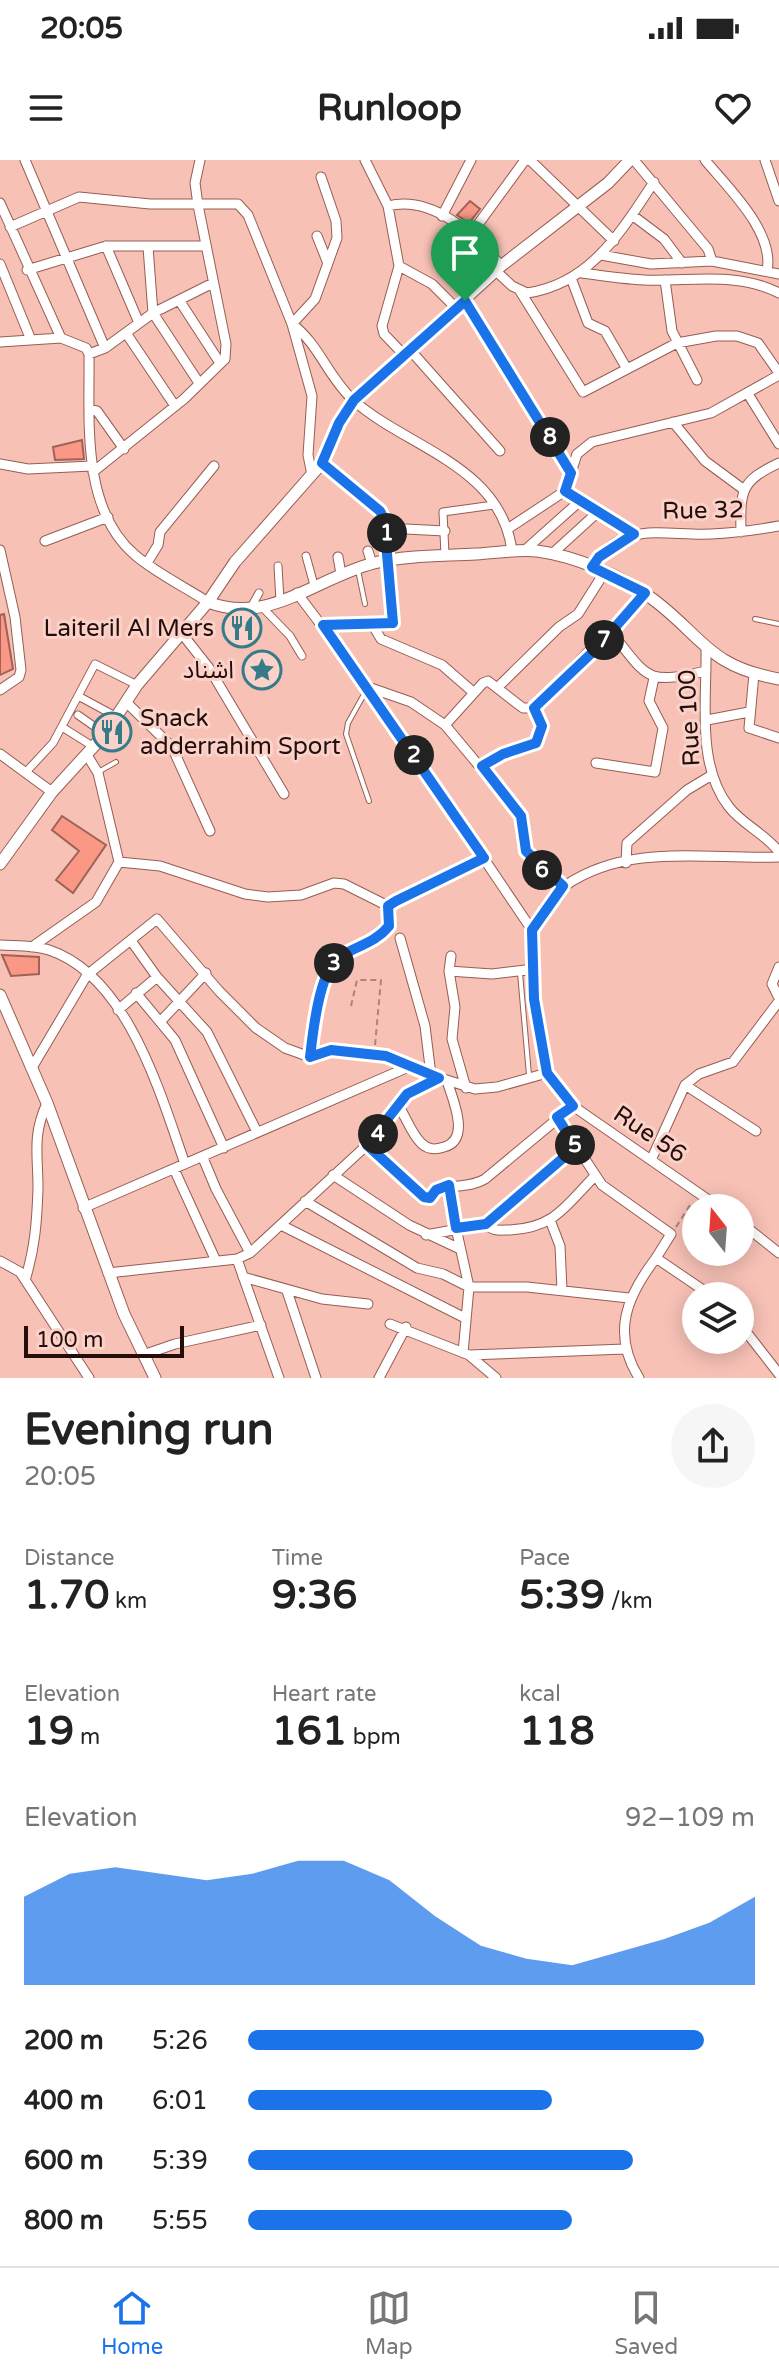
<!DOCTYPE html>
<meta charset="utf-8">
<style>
:root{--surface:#fff;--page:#f6f6f6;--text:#222;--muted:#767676;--line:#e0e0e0;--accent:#1a73e8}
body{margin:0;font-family:"Varela Round","Noto Sans Arabic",sans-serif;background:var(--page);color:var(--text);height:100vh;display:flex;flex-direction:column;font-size:30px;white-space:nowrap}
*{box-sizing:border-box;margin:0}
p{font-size:26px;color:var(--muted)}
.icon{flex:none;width:44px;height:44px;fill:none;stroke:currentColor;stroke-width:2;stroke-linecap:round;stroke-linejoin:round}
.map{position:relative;height:1218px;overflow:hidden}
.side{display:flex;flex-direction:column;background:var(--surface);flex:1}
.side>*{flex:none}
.needle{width:52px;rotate:343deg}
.tools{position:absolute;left:682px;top:1034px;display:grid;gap:16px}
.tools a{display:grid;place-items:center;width:72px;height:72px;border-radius:50%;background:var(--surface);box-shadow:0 4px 20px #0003;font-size:40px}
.scale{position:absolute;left:24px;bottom:20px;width:160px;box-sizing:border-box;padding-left:8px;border:4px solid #250e0a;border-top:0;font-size:22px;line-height:28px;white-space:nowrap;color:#250e0a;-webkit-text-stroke:6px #fbd2ca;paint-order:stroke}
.pin{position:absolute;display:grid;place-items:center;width:68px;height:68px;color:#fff;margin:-82px -34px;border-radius:50% 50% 50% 0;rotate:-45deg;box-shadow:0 0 8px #0007}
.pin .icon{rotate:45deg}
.km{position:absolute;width:40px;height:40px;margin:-20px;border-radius:50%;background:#222;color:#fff;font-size:22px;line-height:40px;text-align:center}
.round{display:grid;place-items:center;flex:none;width:84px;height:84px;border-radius:42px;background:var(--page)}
.headline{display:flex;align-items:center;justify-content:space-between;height:136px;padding:0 24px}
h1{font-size:44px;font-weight:700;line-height:60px}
.stats{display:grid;grid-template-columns:repeat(3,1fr);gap:12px;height:136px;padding:8px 24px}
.stats div{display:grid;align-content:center}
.stats b{font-size:40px;font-weight:700}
.stats small{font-size:22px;font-weight:400}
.stats p{font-size:22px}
.chart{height:224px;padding:16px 24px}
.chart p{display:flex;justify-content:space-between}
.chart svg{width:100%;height:144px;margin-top:8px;fill:var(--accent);opacity:.7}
ul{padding:0 24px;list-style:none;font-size:26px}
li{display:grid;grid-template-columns:128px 96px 1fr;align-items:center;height:60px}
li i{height:20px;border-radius:10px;background:var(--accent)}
.status{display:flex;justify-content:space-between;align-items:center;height:56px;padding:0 40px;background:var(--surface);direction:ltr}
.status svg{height:22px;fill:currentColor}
header{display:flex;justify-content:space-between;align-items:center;height:104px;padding:0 24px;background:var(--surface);font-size:36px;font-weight:700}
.menu{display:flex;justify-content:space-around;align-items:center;height:112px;border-top:2px solid var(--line);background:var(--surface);font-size:22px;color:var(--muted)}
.menu a{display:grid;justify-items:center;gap:4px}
.menu .current{color:var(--accent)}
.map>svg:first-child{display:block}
</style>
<div class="status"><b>20:05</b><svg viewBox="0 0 49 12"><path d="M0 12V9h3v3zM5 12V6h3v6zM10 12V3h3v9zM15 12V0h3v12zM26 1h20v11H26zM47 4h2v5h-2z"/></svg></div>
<header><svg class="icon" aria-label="menu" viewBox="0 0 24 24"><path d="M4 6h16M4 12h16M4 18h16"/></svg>Runloop<svg class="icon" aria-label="heart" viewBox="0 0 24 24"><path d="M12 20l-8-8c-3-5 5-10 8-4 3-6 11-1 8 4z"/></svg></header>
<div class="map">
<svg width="779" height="1218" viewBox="0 0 779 1218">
<rect width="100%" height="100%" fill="#f7c1b6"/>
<!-- building -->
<path fill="#fa9785" stroke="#9e6358" stroke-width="2" d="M470,41L480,49L469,63L457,55Z
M82,280L84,299L55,300L53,287Z
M4,454L13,509L0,515V455Z
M62,656L106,685L73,733L56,720L79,691L52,670Z
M2,795L39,797V814L11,816Z"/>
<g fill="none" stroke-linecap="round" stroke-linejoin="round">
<defs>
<path id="service" d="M358,410L365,444
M755,459L779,464
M367,529L348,563L346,574L369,641
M100,611L116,602
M520,813L529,915"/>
<path id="pedestrian" d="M445,395L443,352L494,345
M306,396L314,425
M278,406L280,441
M250,449L259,433
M264,449L290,476L302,496
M80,537L117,557
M78,555L105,574
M62,567L94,587
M27,611L53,583L95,504L137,525"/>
<path id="minor" d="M25,0L105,188
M365,0L388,46C432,35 475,74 501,106
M530,0L614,81
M634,0L708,89L712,101
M705,0C728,28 775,72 767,111
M765,0L779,41
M0,43L61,178
M388,46L399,106L382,166L384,174L405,196
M632,55L664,79L682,103
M442,56L471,0
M10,67L79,37L150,44H238L248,55L292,164C319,184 328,217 353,240C407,288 501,305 512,391
M471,74L525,0
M317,76L327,101
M106,86L139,163
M148,87L153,153L199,223
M601,95L651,104L712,101L779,114
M0,104L31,180
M399,106L432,124L457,149
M27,110L106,86H206
M496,111L512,126L527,133C590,124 621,72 654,22
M582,113C603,116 623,119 644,120C690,122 736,111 779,133
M571,118L588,163L605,171L627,209
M665,120L672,171L697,220
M520,131L583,232L677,183L716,176H737L758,183L779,213
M179,140L220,203
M465,141L571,313
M126,173L175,246
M0,182L61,178L86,188L89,194C90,258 80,348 135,395C156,413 185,427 208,442
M411,191L500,291
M89,194L105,188L153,153L213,123
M748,234L779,284
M90,249L97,251L124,289
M673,262L705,301L743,329
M322,303L380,351L384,359L393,463L372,464
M0,304L28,309L92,306
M93,312L184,239L225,199L226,184L198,45L195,23L200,0
M312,315L308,295L312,236L292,164L315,139L337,78L336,61L321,17
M565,331L634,374
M386,368L445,371
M509,368L565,331L577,294L592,282L711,253L779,215
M741,372C740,330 741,321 779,303
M45,381L108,357
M525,390L580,341
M368,391L372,404
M553,393L598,352
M338,397L341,414
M147,403L158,385L160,372L214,306
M592,407C623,359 664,376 711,374C733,373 756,370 779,366
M297,433L368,527L532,770L534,839L541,888L554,925L573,946L720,1048
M323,465L372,464L381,479L442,505L473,532
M611,472C649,519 645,525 706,511
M183,475L209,508L284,634
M706,489C707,540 696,605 729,647C743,665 766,674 779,692
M754,514L749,568L779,578
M368,527L411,542L445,565L521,656L526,691L534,701L563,726
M497,528L523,548H534
M0,530L19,517L21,510L15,457L0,390
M126,542L172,587L210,671
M707,560L749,552
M445,565L483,523L488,521L497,528L559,467L578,454L604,413
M0,594L52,632
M596,603L655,612L663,568L649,541L654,518
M482,606C508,582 557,599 534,548L645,433
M119,702L160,706L245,734L268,737L301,735L334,723L344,724L388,746L484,698
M626,703L627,683L687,630L712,615
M532,770C542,756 552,734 566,725C630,682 708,700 779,697
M400,778L425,866L431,915
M132,782L157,817L207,872L257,972
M0,785C16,786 34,785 49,790C128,816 161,936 185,1004
M32,787L96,742L119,702L98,613L87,595
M451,796L449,811L455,847L452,879L466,928
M779,807L772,824L779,838
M449,811L492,814L534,809
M136,833L175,880L224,988
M118,850L157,817
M160,862L206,813
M33,906L87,815L157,759L219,831L256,868L285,888L310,897L338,890L395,898L431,915L475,929L497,927L547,913
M685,925L756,971
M398,945C406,957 411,973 421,983C428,990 435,990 444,987C471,980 453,940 447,921
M557,957L602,1025L671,1074L656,1098L712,1136
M367,985L429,1038C445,1020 465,1031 485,1019L573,946
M203,998L216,1029L250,1093
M652,998L685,925L699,914L733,902L779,841
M174,1009L216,1101
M333,1015L409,1065L460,1089
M305,1041L417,1108L443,1114L469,1127H527L629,1138
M83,1048L413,905
M550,1060L560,1086L562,1130
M740,1062L779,1093
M486,1064C493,1072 500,1070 510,1070C555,1068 566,1045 595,1016
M281,1065L465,1158
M456,1068L469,1127L463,1193
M426,1075L486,1064L576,987
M237,1099L279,1218
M0,1101L20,1112L89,1218
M108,1113L237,1099L250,1093L367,985L407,934L439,918
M243,1117L322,1139L368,1144
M25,1120C35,1089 37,1060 38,1028C38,994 32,976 47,943
M287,1131L316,1218
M390,1164L469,1195L496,1218
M740,1164L779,1214
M143,1195L175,1184L261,1165
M469,1195L625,1189
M379,1218L406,1167
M639,1218C611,1173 627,1136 656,1098"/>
<path id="tertiary" d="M208,442C268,466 316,418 374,403C407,395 442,396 476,394C496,393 517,389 537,391C575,396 623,416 654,440C704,478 708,506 779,519
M0,704L52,632L105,574L137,525L208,442L235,402L322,303L339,263L354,240L501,106L608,23L630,0
M0,835L47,943L124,1154L155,1218"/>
</defs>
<!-- service casing -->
<use href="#service" stroke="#975d52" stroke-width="6"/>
<!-- pedestrian casing -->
<use href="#pedestrian" stroke="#975d52" stroke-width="9"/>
<!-- minor casing -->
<use href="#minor" stroke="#975d52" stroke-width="11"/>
<!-- tertiary casing -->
<use href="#tertiary" stroke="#975d52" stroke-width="13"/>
<!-- path -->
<path stroke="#ae837b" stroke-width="2" stroke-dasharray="6 4" stroke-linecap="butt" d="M351,846L357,820H381L375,885
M311,886C314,865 321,808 340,796C358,785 375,783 389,766V755
M451,1037L455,1059
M676,1067L692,1042"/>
<!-- service -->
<use href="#service" stroke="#fff" stroke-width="4"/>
<!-- pedestrian -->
<use href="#pedestrian" stroke="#fff" stroke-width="7"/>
<!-- minor -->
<use href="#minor" stroke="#fff" stroke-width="9"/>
<!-- tertiary -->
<use href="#tertiary" stroke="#fff" stroke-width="11"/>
</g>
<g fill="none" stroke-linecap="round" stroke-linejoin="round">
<defs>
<path id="route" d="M465,141L571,313L565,331L634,374L599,397L592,407L645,433L597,488L534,548L542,566L536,583L503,594L482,606L521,656L526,691L563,726L532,770L534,839L547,913L573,946L557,957L576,987L486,1064L456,1068L449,1025L436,1030L430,1038L424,1037L367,985L407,934L439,918L386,896L331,890L310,897C313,873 319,808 341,796C359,785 375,783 389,766L388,746L396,741L484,698L323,465L393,463L384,359L380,351L322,303L339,263L354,240Z"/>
</defs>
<!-- route casing -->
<use href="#route" stroke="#fff" stroke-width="16"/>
<!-- route -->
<use href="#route" stroke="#1a73e8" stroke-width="10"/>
</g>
<!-- icons -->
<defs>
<symbol id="restaurant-ring" viewBox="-11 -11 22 22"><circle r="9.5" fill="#fbd2ca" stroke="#357b88" stroke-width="1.5"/><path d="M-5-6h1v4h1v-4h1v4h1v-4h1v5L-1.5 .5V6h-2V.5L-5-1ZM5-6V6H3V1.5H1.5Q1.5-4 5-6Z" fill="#357b88"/></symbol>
<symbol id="sight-ring" viewBox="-11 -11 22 22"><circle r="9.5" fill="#fbd2ca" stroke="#357b88" stroke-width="1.5"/><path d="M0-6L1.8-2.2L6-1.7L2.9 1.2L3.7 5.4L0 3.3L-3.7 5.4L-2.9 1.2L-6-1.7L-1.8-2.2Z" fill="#357b88"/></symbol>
</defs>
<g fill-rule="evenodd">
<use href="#restaurant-ring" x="220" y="446" width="44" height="44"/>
<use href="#sight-ring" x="240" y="488" width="44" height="44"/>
<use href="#restaurant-ring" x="90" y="550" width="44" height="44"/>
</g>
<g text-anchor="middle" stroke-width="6" stroke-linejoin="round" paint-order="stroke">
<!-- street labels -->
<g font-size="24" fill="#250e0a" stroke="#fbd2ca">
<text transform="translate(703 350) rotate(-1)" y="8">Rue 32</text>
<text transform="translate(689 558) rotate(-93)" y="8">Rue 100</text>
<text transform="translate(650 974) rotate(34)" y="8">Rue 56</text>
</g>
<!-- poi labels -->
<g font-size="24" fill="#250e0a" stroke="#fbd2ca" text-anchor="end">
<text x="214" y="476">Laiteril Al Mers</text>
<text x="234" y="518">اشناد</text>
<text x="140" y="566" text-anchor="start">Snack<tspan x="140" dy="28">adderrahim Sport</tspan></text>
</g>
</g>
</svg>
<div class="tools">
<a><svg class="needle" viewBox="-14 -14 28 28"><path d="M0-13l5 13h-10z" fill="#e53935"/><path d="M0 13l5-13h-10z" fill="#767676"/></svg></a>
<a><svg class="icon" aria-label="layers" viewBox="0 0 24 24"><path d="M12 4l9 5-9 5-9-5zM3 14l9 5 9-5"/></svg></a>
</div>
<div class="scale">100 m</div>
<div class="pin" style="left:465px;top:141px;background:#1e9e55"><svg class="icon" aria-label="arrive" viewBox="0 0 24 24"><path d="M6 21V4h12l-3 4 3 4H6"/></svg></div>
<b class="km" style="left:387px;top:373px">1</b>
<b class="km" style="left:414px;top:595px">2</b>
<b class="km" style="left:334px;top:803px">3</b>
<b class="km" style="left:378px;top:974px">4</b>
<b class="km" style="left:575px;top:985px">5</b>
<b class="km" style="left:542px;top:710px">6</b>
<b class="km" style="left:604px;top:480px">7</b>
<b class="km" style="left:550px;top:277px">8</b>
</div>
<section class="side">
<div class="headline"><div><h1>Evening run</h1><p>20:05</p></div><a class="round"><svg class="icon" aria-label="share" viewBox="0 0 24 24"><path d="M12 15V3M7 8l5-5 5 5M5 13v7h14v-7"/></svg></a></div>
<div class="stats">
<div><p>Distance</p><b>1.70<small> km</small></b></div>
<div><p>Time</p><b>9:36</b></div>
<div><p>Pace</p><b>5:39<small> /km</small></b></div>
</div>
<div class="stats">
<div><p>Elevation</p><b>19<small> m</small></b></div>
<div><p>Heart rate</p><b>161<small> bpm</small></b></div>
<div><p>kcal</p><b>118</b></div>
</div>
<div class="chart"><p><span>Elevation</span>92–109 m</p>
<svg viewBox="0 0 160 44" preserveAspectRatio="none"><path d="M0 44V17L10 10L20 8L30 10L40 12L50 10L60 6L70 6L80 12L90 23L100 32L110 36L120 38L130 34L140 30L150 25L160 17V44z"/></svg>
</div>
<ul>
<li><b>200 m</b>5:26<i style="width:90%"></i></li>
<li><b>400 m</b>6:01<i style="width:60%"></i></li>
<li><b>600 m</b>5:39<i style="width:76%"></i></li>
<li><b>800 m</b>5:55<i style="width:64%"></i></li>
</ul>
</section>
<nav class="menu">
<a class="current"><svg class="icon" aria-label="home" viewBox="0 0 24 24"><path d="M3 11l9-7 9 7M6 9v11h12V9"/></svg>Home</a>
<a><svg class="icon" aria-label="map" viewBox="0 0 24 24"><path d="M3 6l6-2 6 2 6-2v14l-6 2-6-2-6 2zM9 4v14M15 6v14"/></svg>Map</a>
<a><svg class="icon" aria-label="saved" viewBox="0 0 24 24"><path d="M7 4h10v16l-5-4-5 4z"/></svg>Saved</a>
</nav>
